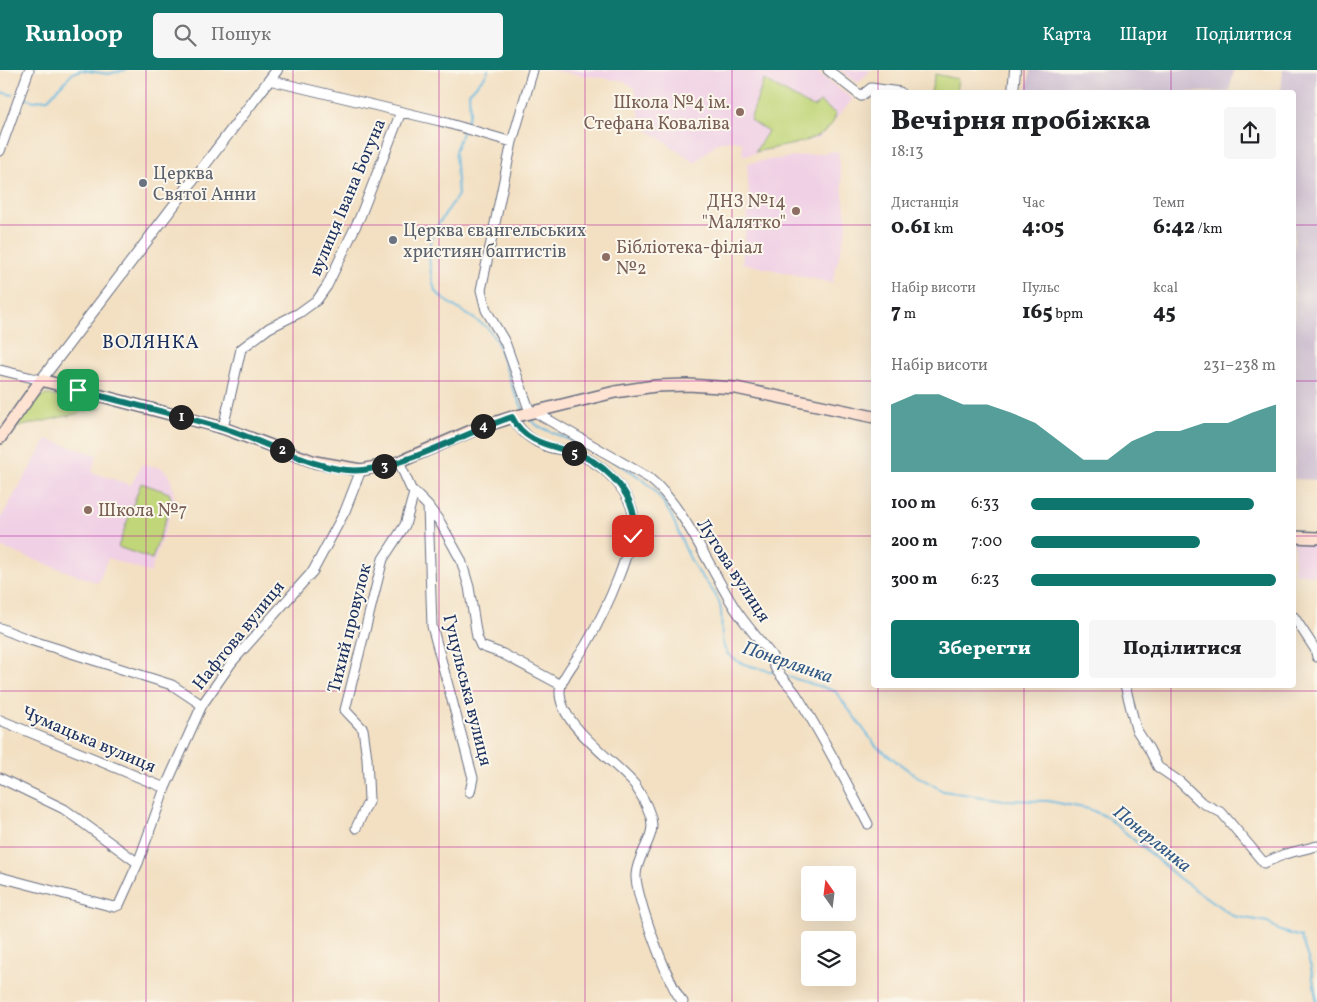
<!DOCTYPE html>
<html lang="uk">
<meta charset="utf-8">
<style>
:root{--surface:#fff;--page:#f6f6f6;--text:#202124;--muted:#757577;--accent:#0f766e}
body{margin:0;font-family:Vollkorn,serif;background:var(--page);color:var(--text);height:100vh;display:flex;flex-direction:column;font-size:19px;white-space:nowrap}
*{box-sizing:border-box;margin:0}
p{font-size:16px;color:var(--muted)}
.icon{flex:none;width:28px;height:28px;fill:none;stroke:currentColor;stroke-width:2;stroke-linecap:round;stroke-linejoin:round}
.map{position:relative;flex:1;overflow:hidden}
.panel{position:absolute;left:871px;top:20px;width:425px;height:598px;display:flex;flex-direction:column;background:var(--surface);border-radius:5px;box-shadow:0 5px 20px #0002}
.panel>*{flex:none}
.needle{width:32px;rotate:346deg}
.buttons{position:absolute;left:801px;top:796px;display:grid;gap:10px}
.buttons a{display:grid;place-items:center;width:55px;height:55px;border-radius:5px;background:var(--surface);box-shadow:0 5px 20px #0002;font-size:25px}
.pin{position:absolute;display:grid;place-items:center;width:42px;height:42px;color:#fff;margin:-21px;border-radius:10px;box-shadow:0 2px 8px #0006}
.km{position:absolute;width:25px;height:25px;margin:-12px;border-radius:50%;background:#222;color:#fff;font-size:14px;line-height:25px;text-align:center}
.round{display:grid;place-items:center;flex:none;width:52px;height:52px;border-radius:5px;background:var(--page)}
.summary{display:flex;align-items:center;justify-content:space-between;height:85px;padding:0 20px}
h1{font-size:28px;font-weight:800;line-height:38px}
.stats{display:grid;grid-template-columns:repeat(3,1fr);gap:8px;height:85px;padding:5px 20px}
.stats div{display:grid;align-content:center}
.stats b{font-size:21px;font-weight:800}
.stats small{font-size:14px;font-weight:400}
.stats p{font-size:14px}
.chart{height:140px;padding:10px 20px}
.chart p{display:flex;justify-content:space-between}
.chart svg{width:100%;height:90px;margin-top:5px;fill:var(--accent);opacity:.7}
.button{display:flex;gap:10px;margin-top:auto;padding:10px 20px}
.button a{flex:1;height:58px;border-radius:5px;background:var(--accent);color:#fff;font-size:20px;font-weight:800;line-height:58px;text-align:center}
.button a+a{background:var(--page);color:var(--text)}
ul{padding:0 20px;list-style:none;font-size:16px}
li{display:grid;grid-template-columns:80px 60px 1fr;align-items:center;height:38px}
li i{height:12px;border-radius:6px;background:var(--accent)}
header{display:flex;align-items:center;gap:30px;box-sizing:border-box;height:70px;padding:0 25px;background:var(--accent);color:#fff}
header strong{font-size:24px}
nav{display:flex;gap:28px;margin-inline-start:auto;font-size:18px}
.search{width:350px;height:45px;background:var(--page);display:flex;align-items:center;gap:12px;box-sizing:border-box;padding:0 18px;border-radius:5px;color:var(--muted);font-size:19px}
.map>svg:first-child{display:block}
</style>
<header>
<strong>Runloop</strong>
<div class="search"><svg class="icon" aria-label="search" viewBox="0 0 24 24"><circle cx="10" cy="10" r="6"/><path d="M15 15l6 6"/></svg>Пошук</div>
<nav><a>Карта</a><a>Шари</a><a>Поділитися</a></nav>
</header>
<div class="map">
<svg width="1317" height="932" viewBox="0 0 1317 932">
<rect width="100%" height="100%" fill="#fbf7ec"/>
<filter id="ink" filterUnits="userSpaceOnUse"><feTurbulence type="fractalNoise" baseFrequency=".02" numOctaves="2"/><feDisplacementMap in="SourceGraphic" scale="10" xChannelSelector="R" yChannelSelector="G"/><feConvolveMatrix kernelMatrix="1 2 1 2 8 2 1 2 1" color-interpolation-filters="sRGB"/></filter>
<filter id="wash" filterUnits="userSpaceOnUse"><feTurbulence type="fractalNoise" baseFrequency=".0096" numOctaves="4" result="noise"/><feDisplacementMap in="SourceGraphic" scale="20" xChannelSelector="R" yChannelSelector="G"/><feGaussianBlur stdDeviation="1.12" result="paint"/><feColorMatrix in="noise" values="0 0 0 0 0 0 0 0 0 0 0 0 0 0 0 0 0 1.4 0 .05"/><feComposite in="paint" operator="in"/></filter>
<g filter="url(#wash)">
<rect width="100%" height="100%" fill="#f3e0c3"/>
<!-- built -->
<path fill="#f0d0e5" d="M547,0H814L853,29L819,68L743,86L742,72L734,70L717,73L695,93L641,55L635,19L624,11Z
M840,0H871L858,13Z
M838,81L847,156L832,213L742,193L749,126L747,93Z
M47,369L97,385L92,402L131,415L142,394L162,398L170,406L175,431L150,503L108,488L98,513L0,477V449Z
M1294,472H1317V506L1294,503Z"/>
<!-- industrial -->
<path fill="#cebed2" d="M1030,0H1234L1229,22H1027Z
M1283,0H1317V410L1294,409V22H1281Z"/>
<!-- green -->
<path fill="#c1d679" stroke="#6e826c" d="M935,4L958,9L956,22H931Z
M764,10L806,34L814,37L820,32L836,44C831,73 779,76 755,82L768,61L750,50Z
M44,325H50L101,338L14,358L33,332Z
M141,413L169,423L172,431L152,489L118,477Z"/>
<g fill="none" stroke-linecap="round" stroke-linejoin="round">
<!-- stream -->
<path stroke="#64b8e0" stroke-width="2" d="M83,0L108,4L125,0
M0,22L13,25
M25,28L34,31L48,29L73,3L81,0
M465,56L470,42L469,23L486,5L488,0
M463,60L455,81L458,125L437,156L428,178L431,204L435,221L446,231L487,257L497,272L513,319L523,339
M528,348L538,356C570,371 631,394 654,420C676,445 678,468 693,494C701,508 713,517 719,532C725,547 717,571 728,584C737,595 760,598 774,602
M786,606L835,621L876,676L912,703L943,721L1004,730L1048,731L1089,739L1107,747L1180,809L1233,846L1268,852L1280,861L1301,867L1311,898L1317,932"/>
</g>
</g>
<g filter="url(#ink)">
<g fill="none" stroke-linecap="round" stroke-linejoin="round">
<defs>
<path id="minor" d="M828,0L861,26L871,18L900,22
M269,10L440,51L512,72
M0,81L29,0
M0,300L41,310
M533,341L649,408C685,436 711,502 736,540C747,556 760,571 772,586C772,601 788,612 796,624C823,666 845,710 868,754
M530,342L505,272L486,240L481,220L512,72L533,0
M513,347C519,361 533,372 548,377C557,380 566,380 574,383C599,391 624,414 632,439C640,469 603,546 587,573C580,586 566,601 561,615C551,650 616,691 635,715C640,723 646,733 649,742C660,765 637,782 636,805C635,824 669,918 683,932
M223,358L241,279L269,258L299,243L317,230L327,216L360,147L401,42
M399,392L411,419L428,436L440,452L461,490L469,517L477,567L481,576L503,584L561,615
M428,436L432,556L473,708L470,722
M1294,547L1315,579L1317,587
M0,558L30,570L172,615L202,635
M1125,615L1136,659L1149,679L1158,697L1180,712L1201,732L1222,743L1264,793L1285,784L1317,776
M0,650L165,718
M0,708L64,739L138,793
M356,758L369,730L367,688L363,659L345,640L383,489L405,455L414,423
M0,807L114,837L119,835L138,793L165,718L202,635L232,592L313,501L345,441L361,400"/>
<path id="tertiary" d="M1013,22L1015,0
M41,310L277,0"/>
<path id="secondary" d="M0,368L41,310L223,358L315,392L361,400L399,392L478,358L513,347L615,322L655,316L688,315L736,318L874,347
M1294,467L1317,468"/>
</defs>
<!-- minor casing -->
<use href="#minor" stroke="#676d81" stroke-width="11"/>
<!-- tertiary casing -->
<use href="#tertiary" stroke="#676d81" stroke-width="12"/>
<!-- secondary casing -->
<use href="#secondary" stroke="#676d81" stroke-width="14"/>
<!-- minor -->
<use href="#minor" stroke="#fff" stroke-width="9"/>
<!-- tertiary -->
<use href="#tertiary" stroke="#fff" stroke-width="10"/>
<!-- secondary -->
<use href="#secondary" stroke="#fee3d2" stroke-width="11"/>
</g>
</g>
<g fill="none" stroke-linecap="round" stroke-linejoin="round" filter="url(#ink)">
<defs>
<path id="route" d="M78,320C126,333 175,344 222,358C261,369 322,405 363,400C410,395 466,362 512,347C524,372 548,375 572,382C600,390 630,418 634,447C634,453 633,460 633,466"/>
</defs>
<!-- route casing -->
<use href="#route" stroke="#fff" stroke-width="10"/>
<!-- route -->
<use href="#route" stroke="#0f766e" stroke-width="6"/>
</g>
<!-- grid -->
<path fill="none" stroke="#b5179e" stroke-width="1" stroke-opacity="0.55" d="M146,0V932M293,0V932M439,0V932M585,0V932M732,0V932M878,0V22M1024,0V22M1171,0V22M0,155H874M1294,155H1317M0,311H874M1294,311H1317M0,466H874M1294,466H1317M878,615V932M1024,615V932M1171,615V932M0,621H1317M0,777H1317"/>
<!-- markers -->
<g fill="#8d6e63" stroke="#fbf7ec" stroke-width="2">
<circle cx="740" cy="42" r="5"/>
<circle cx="796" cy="141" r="5"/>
<circle cx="606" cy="187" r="5"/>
<circle cx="88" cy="440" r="5"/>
</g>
<g fill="#6b7280" stroke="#fbf7ec" stroke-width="2">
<circle cx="143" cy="113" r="5"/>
<circle cx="393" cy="170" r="5"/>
</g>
<g text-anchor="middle" stroke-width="4" stroke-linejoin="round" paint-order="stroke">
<!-- education labels -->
<g font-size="18" fill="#785e54" stroke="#fbf7ec" text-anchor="end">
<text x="730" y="38">Школа №4 ім.<tspan x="730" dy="21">Стефана Коваліва</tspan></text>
<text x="786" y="137">ДНЗ №14<tspan x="786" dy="21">"Малятко"</tspan></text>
<text x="616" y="183" text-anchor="start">Бібліотека-філіал<tspan x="616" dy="21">№2</tspan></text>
<text x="98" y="446" text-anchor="start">Школа №7</text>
</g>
<!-- worship labels -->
<g font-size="18" fill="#5b616d" stroke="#fbf7ec" text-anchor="start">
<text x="153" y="109">Церква<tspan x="153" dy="21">Святої Анни</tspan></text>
<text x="403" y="166">Церква євангельських<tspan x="403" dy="21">християн баптистів</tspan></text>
</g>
<!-- street labels -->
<g font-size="18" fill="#1b2f5e" stroke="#fbf7ec">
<text transform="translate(347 127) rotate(-67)" y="6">вулиця Івана Богуна</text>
<text transform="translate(734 500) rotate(57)" y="6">Лугова вулиця</text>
<text transform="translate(349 558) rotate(-76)" y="6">Тихий провулок</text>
<text transform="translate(238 565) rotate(-51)" y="6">Нафтова вулиця</text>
<text transform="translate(468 620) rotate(76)" y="6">Гуцульська вулиця</text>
<text transform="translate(89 669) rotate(23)" y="6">Чумацька вулиця</text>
</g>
<!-- neighbourhood labels -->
<g font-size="19" letter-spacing="1" fill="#1b2f5e" stroke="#fbf7ec">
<text x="151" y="278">ВОЛЯНКА</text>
</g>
<!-- water labels -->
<g font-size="19" font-style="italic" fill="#315885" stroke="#fbf7ec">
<text transform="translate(788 591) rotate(19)" y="7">Понерлянка</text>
<text transform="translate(1153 768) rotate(39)" y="7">Понерлянка</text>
</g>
</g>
</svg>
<div class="buttons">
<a><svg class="needle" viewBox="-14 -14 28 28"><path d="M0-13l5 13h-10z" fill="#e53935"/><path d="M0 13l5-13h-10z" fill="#757577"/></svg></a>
<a><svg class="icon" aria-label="layers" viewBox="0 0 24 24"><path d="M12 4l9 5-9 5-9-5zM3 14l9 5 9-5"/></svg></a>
</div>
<div class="pin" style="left:78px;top:320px;background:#1e9e55"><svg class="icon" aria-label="arrive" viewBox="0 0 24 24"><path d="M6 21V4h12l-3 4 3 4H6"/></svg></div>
<div class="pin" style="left:633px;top:466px;background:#d93025"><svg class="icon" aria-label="check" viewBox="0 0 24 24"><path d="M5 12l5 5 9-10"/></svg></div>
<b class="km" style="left:181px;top:347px">1</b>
<b class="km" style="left:282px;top:380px">2</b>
<b class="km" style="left:384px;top:396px">3</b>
<b class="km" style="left:483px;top:356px">4</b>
<b class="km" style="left:574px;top:383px">5</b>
<section class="panel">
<div class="summary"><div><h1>Вечірня пробіжка</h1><p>18:13</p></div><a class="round"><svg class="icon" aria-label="share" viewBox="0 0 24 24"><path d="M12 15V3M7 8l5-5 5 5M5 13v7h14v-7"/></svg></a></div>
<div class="stats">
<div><p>Дистанція</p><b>0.61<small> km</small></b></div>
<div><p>Час</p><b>4:05</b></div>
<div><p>Темп</p><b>6:42<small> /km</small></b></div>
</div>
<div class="stats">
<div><p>Набір висоти</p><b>7<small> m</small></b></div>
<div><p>Пульс</p><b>165<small> bpm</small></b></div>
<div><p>kcal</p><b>45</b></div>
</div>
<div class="chart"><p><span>Набір висоти</span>231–238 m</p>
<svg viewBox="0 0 160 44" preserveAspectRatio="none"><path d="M0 44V11L10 6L20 6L30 11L40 11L50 15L60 20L70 29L80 38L90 38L100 29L110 24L120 24L130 20L140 20L150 15L160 11V44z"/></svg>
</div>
<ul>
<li><b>100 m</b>6:33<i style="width:91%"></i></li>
<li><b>200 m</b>7:00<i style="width:69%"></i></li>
<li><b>300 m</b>6:23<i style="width:100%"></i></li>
</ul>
<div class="button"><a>Зберегти</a><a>Поділитися</a></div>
</section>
</div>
